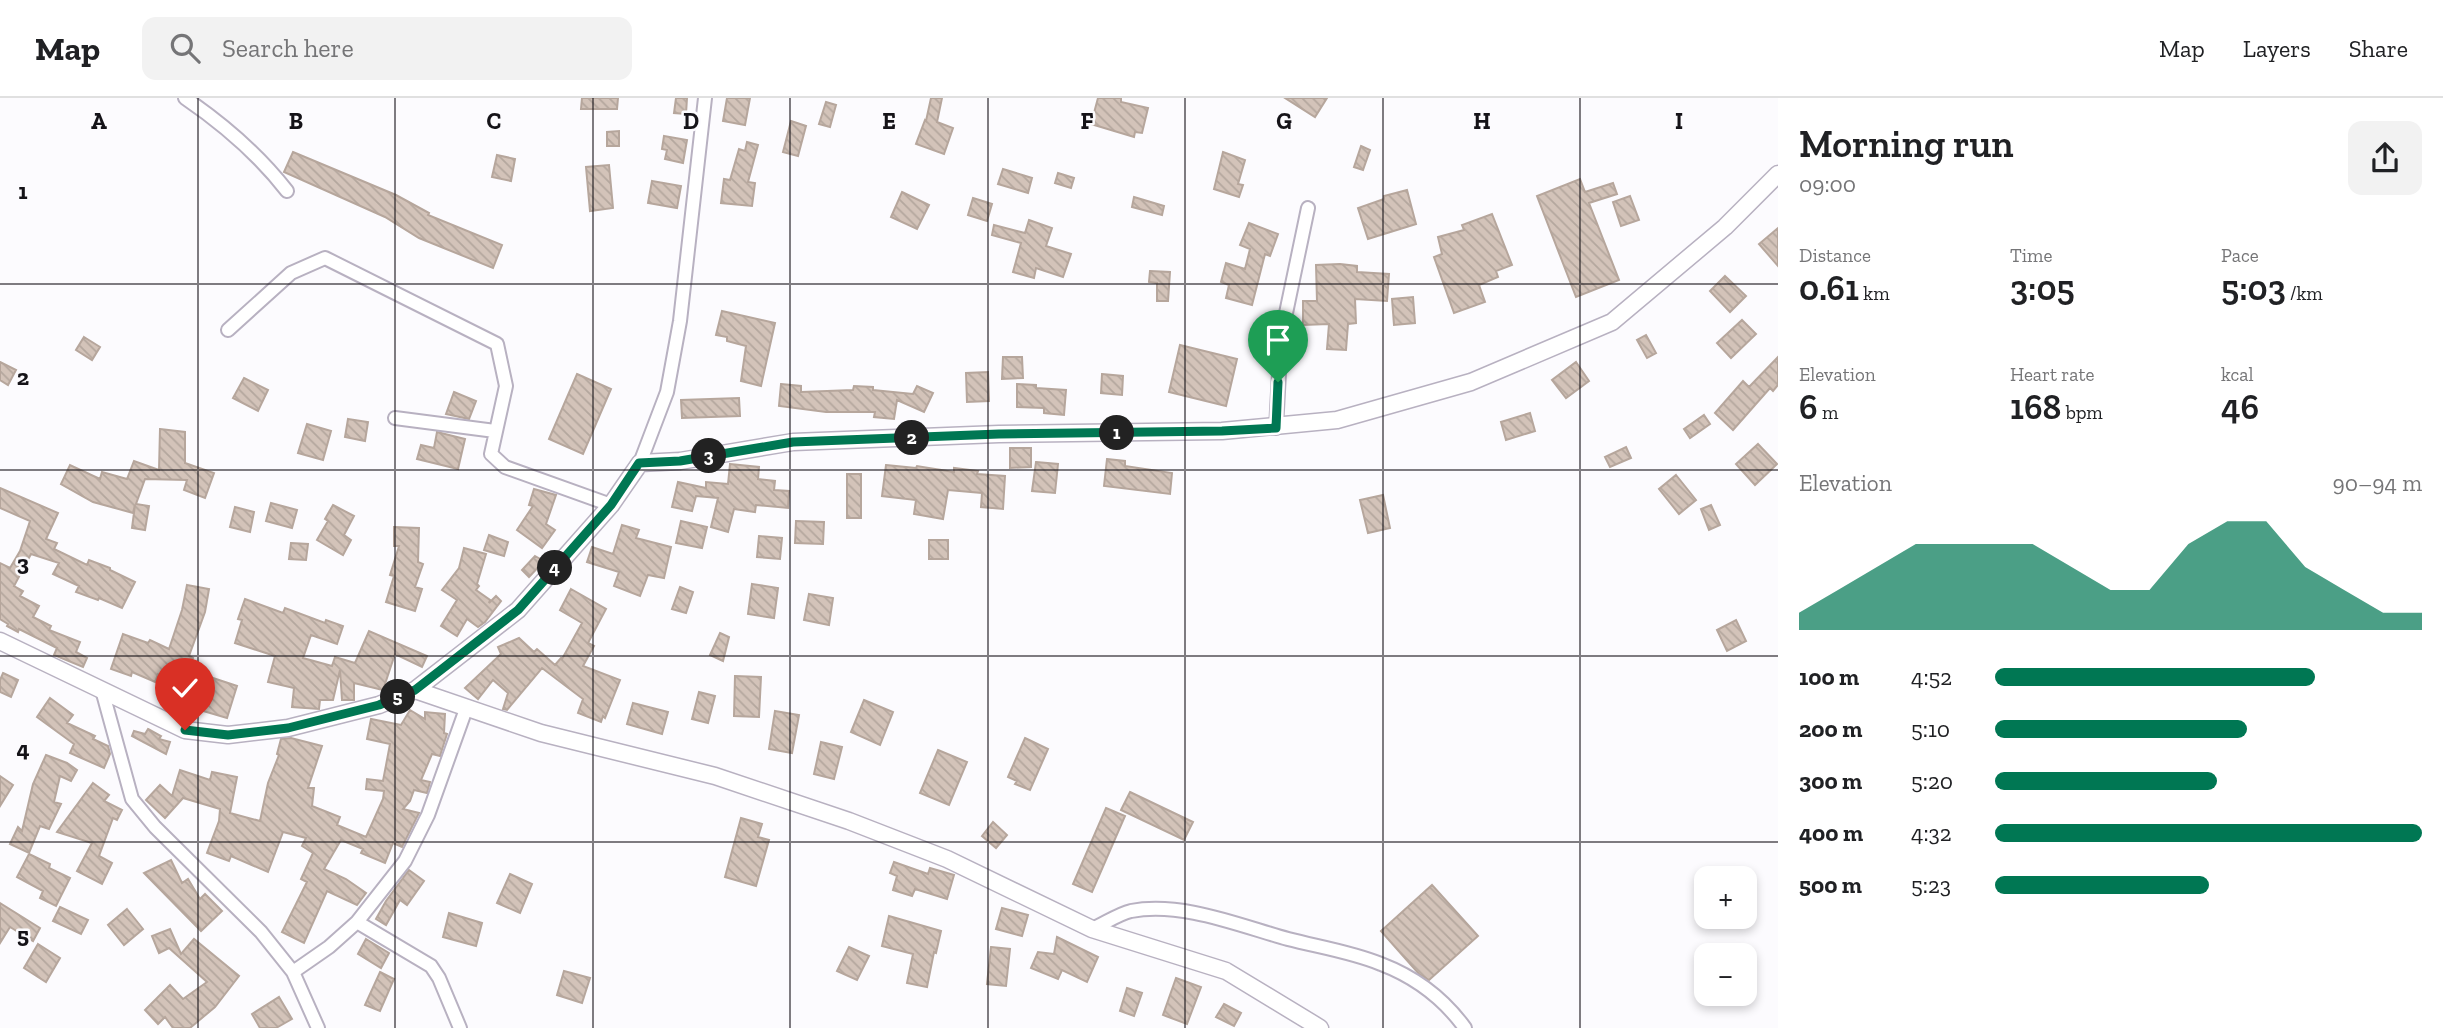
<!DOCTYPE html>
<meta charset="utf-8">
<style>
:root{--surface:#fff;--page:#f2f2f2;--text:#202124;--muted:#757577;--line:#e0e0e0;--accent:#007753}
body{margin:0;font-family:"Zilla Slab",serif;background:var(--page);color:var(--text);height:100vh;display:flex;flex-direction:column;font-size:26px;white-space:nowrap}
*{box-sizing:border-box;margin:0}
p{font-size:23px;color:var(--muted)}
.icon{flex:none;width:38px;height:38px;fill:none;stroke:currentColor;stroke-width:2;stroke-linecap:round;stroke-linejoin:round}
.map{position:relative;flex:1;overflow:hidden}
.drawer{display:flex;flex-direction:column;background:var(--surface);width:665px}
.drawer>*{flex:none}
.controls{position:absolute;left:1694px;top:768px;display:grid;gap:14px}
.controls a{display:grid;place-items:center;width:63px;height:63px;border-radius:14px;background:var(--surface);box-shadow:0 4px 10px #0003;font-size:35px}
.pin{position:absolute;display:grid;place-items:center;width:60px;height:60px;color:#fff;margin:-72px -30px;border-radius:50% 50% 50% 0;rotate:-45deg;box-shadow:0 0 7px #0007}
.pin .icon{rotate:45deg}
.km{position:absolute;width:35px;height:35px;margin:-18px;border-radius:50%;background:#222;color:#fff;font-size:19px;line-height:35px;text-align:center}
.round{display:grid;place-items:center;flex:none;width:74px;height:74px;border-radius:14px;background:var(--page)}
.headline{display:flex;align-items:center;justify-content:space-between;height:119px;padding:0 21px}
h1{font-size:38px;font-weight:600;line-height:52px}
.metrics{display:grid;grid-template-columns:repeat(3,1fr);gap:10px;height:119px;padding:7px 21px}
.metrics div{display:grid;align-content:center}
.metrics b{font-size:35px;font-weight:600}
.metrics small{font-size:19px;font-weight:400}
.metrics p{font-size:19px}
.chart{height:196px;padding:14px 21px}
.chart p{display:flex;justify-content:space-between}
.chart svg{width:100%;height:126px;margin-top:7px;fill:var(--accent);opacity:.7}
ul{padding:0 21px;list-style:none;font-size:23px}
li{display:grid;grid-template-columns:112px 84px 1fr;align-items:center;height:52px}
li i{height:18px;border-radius:9px;background:var(--accent)}
header{display:flex;align-items:center;gap:42px;box-sizing:border-box;height:98px;padding:0 35px;background:var(--surface);border-bottom:2px solid var(--line)}
header strong{font-size:33px}
nav{display:flex;gap:38px;margin-inline-start:auto;font-size:24px}
.search{width:490px;height:63px;background:var(--page);display:flex;align-items:center;gap:18px;box-sizing:border-box;padding:0 24px;border-radius:14px;color:var(--muted);font-size:26px}
main{display:flex;flex:1;min-height:0}
.map>svg:first-child{display:block}
</style>
<header>
<strong>Map</strong>
<div class="search"><svg class="icon" aria-label="search" viewBox="0 0 24 24"><circle cx="10" cy="10" r="6"/><path d="M15 15l6 6"/></svg>Search here</div>
<nav><a>Map</a><a>Layers</a><a>Share</a></nav>
</header>
<main>
<div class="map">
<svg width="1778" height="930" viewBox="0 0 1778 930">
<defs>
<pattern id="building-back-hatch" width="6" height="6" patternUnits="userSpaceOnUse" patternTransform="scale(1.75)"><rect width="6" height="6" fill="#d3c3b9"/><path d="M-1 5l2 2M0 0l6 6M5-1l2 2" fill="none" stroke="#b4a79e"/></pattern>
</defs>
<rect width="100%" height="100%" fill="#fcfbfe"/>
<!-- building -->
<path fill="url(#building-back-hatch)" stroke="#b6a69c" stroke-width="2" d="M582,0H618L617,11H581Z
M676,0H687L686,16L674,15Z
M727,0H750L745,27L723,23Z
M931,0H942L937,24L953,30L944,56L916,46L925,22L926,23Z
M1098,0H1121V4L1148,10L1142,35L1135,34L1134,39L1091,26Z
M1285,0H1327L1315,19Z
M826,4L836,7L830,29L819,26Z
M791,23L806,28L798,58L783,54Z
M619,33V48H607V34Z
M664,38L687,42L683,65L665,61L667,52L662,51Z
M747,44L758,47L748,84L755,85L752,108L721,105L724,81L730,82L739,51L745,53Z
M1361,48L1370,52L1363,72L1354,69Z
M293,54L396,97L429,115L428,117L502,147L493,170L419,140L385,119L284,74Z
M1223,54L1245,62L1238,86L1243,87L1239,99L1214,91Z
M497,57L515,61L511,83L492,79Z
M609,67L613,110L590,113L586,69Z
M1003,71L1032,80L1028,95L998,86Z
M1058,75L1074,80L1071,90L1055,85Z
M1580,81L1585,94L1613,85L1617,96L1589,105L1619,182L1576,199L1537,98Z
M652,83L681,88L677,110L648,105Z
M1407,92L1416,126L1368,141L1358,110L1384,101V98Z
M902,94L929,107L917,131L891,119Z
M1630,98L1639,122L1621,128L1613,104Z
M1134,99L1164,108L1162,117L1132,109Z
M973,100L992,106L987,123L968,117Z
M1492,116L1512,167L1496,173L1498,179L1479,187L1485,204L1454,215L1434,159L1442,156L1438,139L1464,132L1462,127Z
M1029,122L1052,130L1046,148L1071,156L1063,179L1036,170L1034,180L1013,174L1021,145L992,137L994,127L1025,135Z
M1249,125L1278,136L1270,158L1265,156L1252,207L1226,200L1229,187L1221,184L1226,165L1245,171L1250,151L1240,147Z
M1778,130V168L1759,146Z
M1340,166L1357,168V174L1389,176L1387,203L1355,201L1356,225L1348,226L1346,252L1327,251L1329,226L1303,227V203H1317L1316,167Z
M1150,173L1170,174L1168,203H1157V185L1149,184Z
M1725,178L1746,198L1730,214L1710,193Z
M1413,199L1415,225L1394,227L1392,201Z
M722,213L775,225L761,288L741,283L746,248L727,243V239L716,237Z
M1742,222L1756,236L1731,260L1717,245Z
M1646,237L1656,255L1647,260L1637,242Z
M84,239L100,249L92,262L76,252Z
M1180,247L1237,261L1226,308L1169,294Z
M1003,259H1022L1023,280L1002,281Z
M1778,259V287L1773,293L1770,290L1733,332L1715,315L1743,283L1749,289Z
M0,264L16,272L8,287L0,282Z
M1576,264L1589,283L1566,300L1552,282Z
M988,274L989,303L967,304L966,275Z
M577,276L611,291L583,356L549,341Z
M1102,276L1123,278L1122,297L1101,295Z
M244,280L268,292L258,313L233,300Z
M781,286L801,288V294L853,292L854,288L873,289V292L913,296L917,288L933,295L924,314L897,302L894,321L874,319L875,314H826L779,308Z
M1017,286L1036,287V290L1066,292L1064,317L1044,315V310L1017,309Z
M454,294L476,303L469,321L446,316Z
M739,300L740,318L682,320L681,302Z
M1530,315L1535,333L1506,342L1501,324Z
M1704,317L1710,326L1690,340L1684,331Z
M348,321L368,324L365,343L345,339Z
M307,326L331,333L323,362L298,355Z
M160,331L185,334V365L214,375L205,400L184,392L187,382L145,381L136,406L149,408L145,432L132,430L135,407L133,415L93,404L61,386L70,367L100,381L102,374L127,381L134,363L159,372Z
M437,334L465,341L458,371L417,361L421,347L434,350Z
M1758,346L1777,366L1755,387L1736,366Z
M1626,349L1631,360L1610,369L1605,359Z
M1010,350H1031V369L1010,370Z
M1107,361L1125,363V368L1172,375L1170,396L1104,388Z
M1036,364L1058,366L1055,395L1032,393Z
M730,366L759,369L758,381L775,383L774,392L789,393L788,410L756,407L755,414L734,411L728,434L711,429L718,400L696,398L692,413L672,409L678,384L706,390V384L728,386Z
M886,367L916,370L917,368L954,374V370L978,373L977,376L1005,378L1003,411L981,409L982,395L948,392L943,421L914,416L916,402L882,398Z
M847,376H861V420H847Z
M1676,377L1696,402L1679,416L1659,391Z
M0,390L58,415L46,441L57,445L54,451L87,467L89,462L110,470V472L135,484L122,510L99,500L98,502L76,494L79,488L53,476L59,465L31,456L14,488L23,493L20,498L39,508L33,519L51,528L49,532L80,544L76,554L87,560L83,569L54,557L57,550L19,531L18,534L7,528L8,526L0,521V465L10,470L20,453L30,423L0,410Z
M534,391L556,397L546,426L555,432L542,450L517,432L533,408L529,407Z
M1383,397L1390,430L1368,435L1360,402Z
M271,405L297,412L292,430L266,423Z
M333,407L354,418L344,437L351,442L343,457L317,442L328,423L325,421Z
M1711,407L1720,427L1709,432L1701,411Z
M235,409L254,414L250,434L230,429Z
M681,423L707,429L702,450L676,445Z
M796,423L824,424L823,446L795,445Z
M622,427L639,432L636,440L671,449L664,480L648,477L640,498L614,488L619,474L587,464L592,449L613,456Z
M394,429L419,430L418,464L423,466L415,489L422,491L415,513L386,504L394,478L390,477L399,448H394Z
M489,437L508,444L504,458L484,452Z
M759,438L782,440L780,461L757,459Z
M929,442H948V461H929Z
M291,445L308,446L306,462L289,461Z
M464,450L486,456L477,486L479,488L476,492L490,502L489,505L496,498L501,503L485,524L478,529L467,521L457,538L441,528L457,502L442,492L459,470Z
M535,458L544,463L529,479L522,472Z
M752,486L778,490L774,520L748,516Z
M187,487L209,491L205,514L189,558L193,560L182,587L158,576L155,584L132,574L131,578L111,571L123,536L148,545L150,542L169,551L182,512Z
M680,489L693,494L686,515L672,511Z
M571,491L606,511L588,545L594,548L583,568L620,582L605,620L603,618L601,624L578,615L583,601L542,570L507,612L503,611L508,595L493,582L478,601L465,590L501,556L498,549L519,540L534,554L537,551L555,567L561,560L562,561L582,525L560,512Z
M809,496L833,500L829,527L804,522Z
M245,501L283,515L285,510L325,525L326,522L343,528L337,546L311,537L303,560L332,568L335,559L355,565L369,533L427,558L422,569L395,556L383,592L354,585V602H342L340,572L333,602H320L319,611L292,609L294,590L268,584L275,558L235,545L242,522L238,521Z
M1736,522L1746,543L1727,553L1717,532Z
M720,535L729,539L723,563L710,557Z
M3,575L18,582L11,599L0,594V582Z
M735,578L761,579L759,619L734,618Z
M210,579L237,588L227,620L200,612Z
M699,594L715,598L708,625L692,621Z
M50,600L73,617L67,625L95,638L93,641L108,648L110,656L104,670L70,655L74,646L37,619Z
M864,602L893,614L880,647L851,634Z
M633,605L668,614L662,636L627,626Z
M410,612L425,621V614L445,616L444,635L447,636L440,658L432,656L421,682L430,684L427,695L414,692L410,703L403,711L419,715L402,749L393,745L385,765L361,755L363,751L341,742L324,771L346,781L366,795L357,807L327,793L304,845L282,834L307,784L301,781L313,755L302,748L306,740L283,734L268,774L231,758L229,763L207,755L219,723L220,711L183,700L165,720L146,702L160,687L172,698L180,672L210,682L212,674L237,679L230,715L260,723L268,685L279,657L277,656L281,641L291,640L322,648L308,690H314L312,708L340,719L337,727L366,739L383,701L384,693L366,691L367,681L383,683L390,646L367,641L371,621L401,627Z
M775,613L799,617L792,655L769,651Z
M148,631L161,638L159,641L170,644L166,656L132,638L134,633L145,636Z
M1025,640L1048,651L1030,692L1015,686L1017,683L1008,679Z
M821,644L842,649L834,681L814,676Z
M938,652L967,664L949,707L920,695Z
M46,657L67,665L77,672L71,683L60,678L54,704L61,706L49,731L40,728L29,755L10,746L18,729L22,733L33,686Z
M0,678L13,687L0,708Z
M93,685L109,697L104,703L122,712L117,722L113,720L99,758L112,765L102,786L77,773L92,745L57,734Z
M1130,694L1193,724L1184,742L1121,712Z
M1106,710L1125,718L1092,794L1073,786Z
M741,720L762,726L758,739L769,742L756,788L725,779Z
M993,724L1007,737L996,750L982,738Z
M29,756L50,766L49,770L70,780L56,808L40,800L43,793L17,779Z
M171,762L182,785L188,781L200,801L205,796L222,813L201,833L144,775Z
M894,764L928,776L930,770L954,777L947,801L915,791L912,798L893,792L897,778L890,775Z
M409,772L424,783L407,807L400,802L386,827L376,821L386,803Z
M510,776L532,786L520,815L497,805Z
M1432,787L1478,838L1429,882L1419,876L1381,833Z
M0,805L40,830L33,843L10,829L0,845Z
M60,809L88,822L81,836L53,823Z
M1002,810L1028,817L1022,838L996,831Z
M127,811L143,831L124,847L108,827Z
M449,815L482,825L476,848L443,839Z
M889,818L941,833L936,855L934,854L927,889L907,885L913,856L882,848Z
M170,831L181,856L194,841L239,878L215,909L190,930H173L165,919L158,926L145,912L170,887L183,901L207,884L169,850L159,855L152,838Z
M1057,839L1098,859L1087,884L1062,872L1058,881L1031,870L1038,854L1054,856Z
M366,841L389,855L381,870L358,856Z
M38,846L60,860L46,884L24,870Z
M849,849L869,858L857,882L837,873Z
M991,849L1010,851L1006,888L987,886Z
M564,873L590,880L582,905L557,897Z
M380,874L394,881L380,913L365,907Z
M1176,880L1201,889L1187,926L1163,917Z
M1127,890L1142,895L1134,918L1120,913Z
M279,899L292,921L276,930H260L252,916Z
M1224,906L1241,915L1234,928L1216,919Z"/>
<g fill="none" stroke-linecap="round" stroke-linejoin="round">
<defs>
<path id="street" d="M185,0C223,26 259,57 287,93
M228,232L291,175L325,160L497,246L506,288L491,356L505,369L611,407
M395,320L495,333
M1276,330L1281,239L1308,110
M640,365L667,294L680,223L705,0
M102,592L132,701L155,729L261,834L293,874L318,930
M357,824L431,868L439,880L460,930
M1092,831C1104,826 1118,816 1131,813C1181,803 1241,828 1288,841C1319,849 1352,854 1381,866C1415,879 1444,901 1465,930
M293,874L329,849L357,824L405,763L428,717L466,611"/>
<path id="secondary" d="M0,543L185,632L228,637L288,630L379,607L415,592L518,512L611,407L640,365L680,363L793,344L999,336L1222,333L1337,322L1471,284L1612,224L1725,129L1778,76
M415,592L541,635L715,678L849,723L947,761L1092,831L1226,873L1320,930"/>
</defs>
<!-- street casing -->
<use href="#street" stroke="#b8b1c1" stroke-width="16"/>
<!-- secondary casing -->
<use href="#secondary" stroke="#b8b1c1" stroke-width="19"/>
<!-- street -->
<use href="#street" stroke="#fff" stroke-width="12"/>
<!-- secondary -->
<use href="#secondary" stroke="#fff" stroke-width="16"/>
</g>
<g fill="none" stroke-linecap="round" stroke-linejoin="round">
<defs>
<path id="route" d="M185,632L228,637L288,630L379,607L415,592L518,512L611,407L639,365L680,363L793,344L999,336L1222,333L1276,330L1278,284"/>
</defs>
<!-- route casing -->
<use href="#route" stroke="#fff" stroke-width="14"/>
<!-- route -->
<use href="#route" stroke="#007753" stroke-width="9"/>
</g>
<!-- grid -->
<path fill="none" stroke="#151318" stroke-width="2" stroke-opacity="0.55" d="M198,0V930M395,0V930M593,0V930M790,0V930M988,0V930M1185,0V930M1383,0V930M1580,0V930M0,186H1778M0,372H1778M0,558H1778M0,744H1778"/>
<g font-size="23" text-anchor="middle" font-weight="bold" fill="#151318" stroke="#fcfbfe" stroke-width="5" stroke-linejoin="round" paint-order="stroke">
<text x="99" y="31">A</text>
<text x="296" y="31">B</text>
<text x="494" y="31">C</text>
<text x="691" y="31">D</text>
<text x="889" y="31">E</text>
<text x="1087" y="31">F</text>
<text x="1284" y="31">G</text>
<text x="1482" y="31">H</text>
<text x="1679" y="31">I</text>
<text x="23" y="101">1</text>
<text x="23" y="287">2</text>
<text x="23" y="473">3</text>
<text x="23" y="659">4</text>
<text x="23" y="845">5</text>
</g>
</svg>
<div class="controls">
<a>+</a>
<a>−</a>
</div>
<div class="pin" style="left:1278px;top:284px;background:#1e9e55"><svg class="icon" aria-label="arrive" viewBox="0 0 24 24"><path d="M6 21V4h12l-3 4 3 4H6"/></svg></div>
<div class="pin" style="left:185px;top:632px;background:#d93025"><svg class="icon" aria-label="check" viewBox="0 0 24 24"><path d="M5 12l5 5 9-10"/></svg></div>
<b class="km" style="left:1117px;top:335px">1</b>
<b class="km" style="left:912px;top:340px">2</b>
<b class="km" style="left:709px;top:358px">3</b>
<b class="km" style="left:555px;top:470px">4</b>
<b class="km" style="left:398px;top:599px">5</b>
</div>
<section class="drawer">
<div class="headline"><div><h1>Morning run</h1><p>09:00</p></div><a class="round"><svg class="icon" aria-label="share" viewBox="0 0 24 24"><path d="M12 15V3M7 8l5-5 5 5M5 13v7h14v-7"/></svg></a></div>
<div class="metrics">
<div><p>Distance</p><b>0.61<small> km</small></b></div>
<div><p>Time</p><b>3:05</b></div>
<div><p>Pace</p><b>5:03<small> /km</small></b></div>
</div>
<div class="metrics">
<div><p>Elevation</p><b>6<small> m</small></b></div>
<div><p>Heart rate</p><b>168<small> bpm</small></b></div>
<div><p>kcal</p><b>46</b></div>
</div>
<div class="chart"><p><span>Elevation</span>90–94 m</p>
<svg viewBox="0 0 160 44" preserveAspectRatio="none"><path d="M0 44V38L10 30L20 22L30 14L40 14L50 14L60 14L70 22L80 30L90 30L100 14L110 6L120 6L130 22L140 30L150 38L160 38V44z"/></svg>
</div>
<ul>
<li><b>100 m</b>4:52<i style="width:75%"></i></li>
<li><b>200 m</b>5:10<i style="width:59%"></i></li>
<li><b>300 m</b>5:20<i style="width:52%"></i></li>
<li><b>400 m</b>4:32<i style="width:100%"></i></li>
<li><b>500 m</b>5:23<i style="width:50%"></i></li>
</ul>
</section>
</main>
